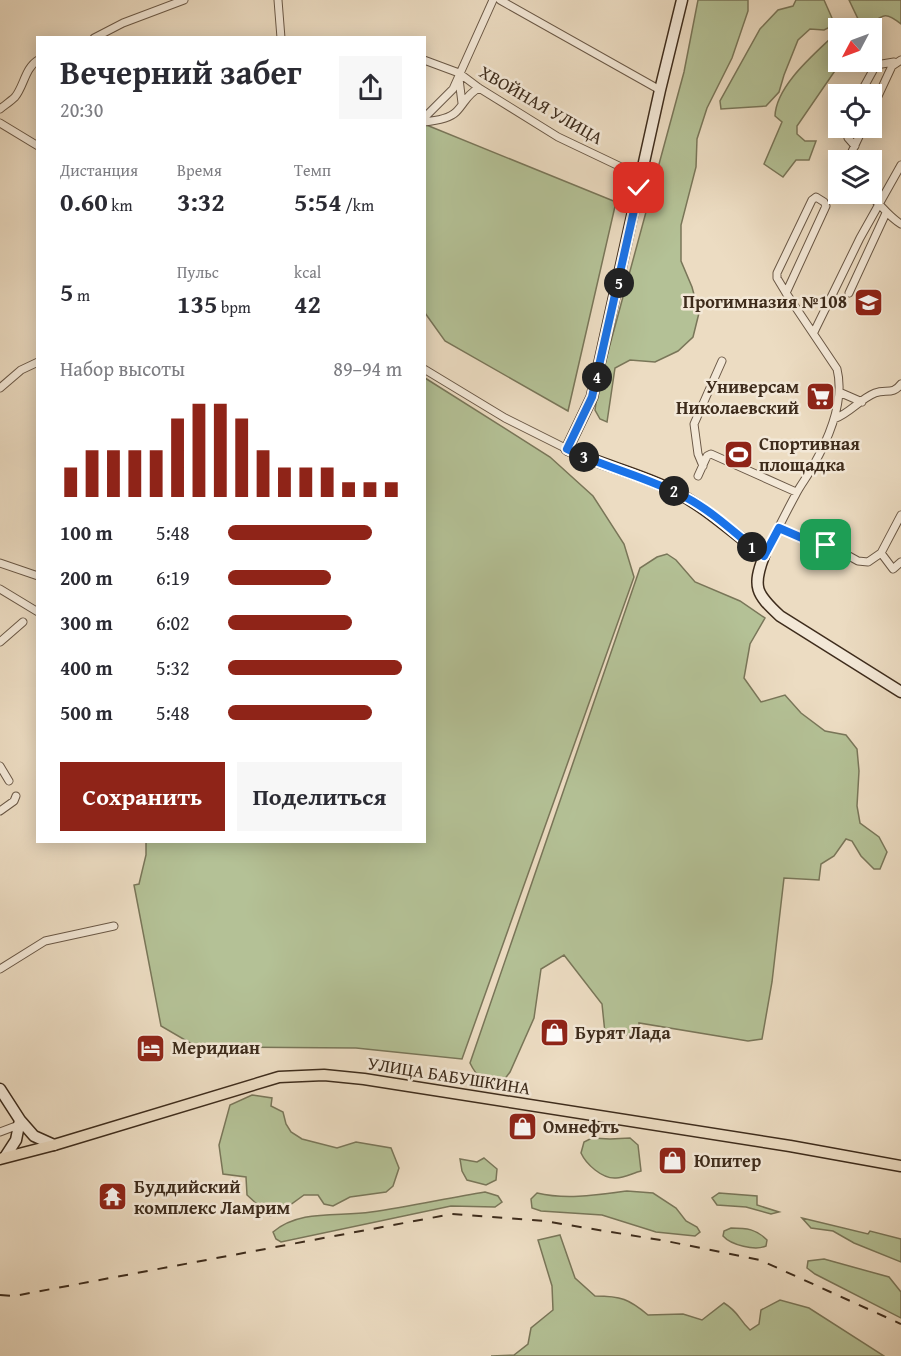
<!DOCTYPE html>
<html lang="ru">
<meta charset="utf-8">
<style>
:root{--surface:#fff;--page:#f7f7f7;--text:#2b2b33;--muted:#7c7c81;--accent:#8f2418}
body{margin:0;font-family:"Gentium Book Plus",serif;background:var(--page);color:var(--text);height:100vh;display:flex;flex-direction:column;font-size:22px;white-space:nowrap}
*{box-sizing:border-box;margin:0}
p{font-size:20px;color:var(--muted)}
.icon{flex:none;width:33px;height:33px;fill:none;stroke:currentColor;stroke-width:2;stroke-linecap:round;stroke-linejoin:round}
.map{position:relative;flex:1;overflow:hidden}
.details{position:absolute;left:36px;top:36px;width:390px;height:807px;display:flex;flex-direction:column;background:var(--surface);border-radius:0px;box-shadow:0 3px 15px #0003}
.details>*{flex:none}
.needle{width:39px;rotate:229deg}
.controls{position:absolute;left:828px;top:18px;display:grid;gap:12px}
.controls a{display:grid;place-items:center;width:54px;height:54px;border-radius:0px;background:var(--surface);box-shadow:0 3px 15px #0003;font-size:30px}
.pin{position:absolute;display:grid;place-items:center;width:51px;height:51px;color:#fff;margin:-26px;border-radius:12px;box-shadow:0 3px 9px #0006}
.km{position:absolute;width:30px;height:30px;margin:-15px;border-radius:50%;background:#222;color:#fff;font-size:16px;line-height:30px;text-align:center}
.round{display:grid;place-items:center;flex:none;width:63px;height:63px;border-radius:0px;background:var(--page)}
.summary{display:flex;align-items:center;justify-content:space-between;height:102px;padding:0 24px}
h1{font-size:33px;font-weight:700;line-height:45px}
.figures{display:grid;grid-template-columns:repeat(3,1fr);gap:9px;height:102px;padding:6px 24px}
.figures div{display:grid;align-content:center}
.figures b{font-size:26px;font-weight:700}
.figures small{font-size:16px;font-weight:400}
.figures p{font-size:16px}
.chart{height:168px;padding:12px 24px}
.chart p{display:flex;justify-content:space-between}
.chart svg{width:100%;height:108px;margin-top:6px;stroke:var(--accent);stroke-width:6}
.primary-button{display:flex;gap:12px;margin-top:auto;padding:12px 24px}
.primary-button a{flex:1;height:69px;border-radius:0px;background:var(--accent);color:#fff;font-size:24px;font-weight:700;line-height:69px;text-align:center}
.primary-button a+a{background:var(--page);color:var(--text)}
ul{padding:0 24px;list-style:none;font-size:20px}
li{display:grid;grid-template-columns:96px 72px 1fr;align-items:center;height:45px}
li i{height:15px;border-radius:8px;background:var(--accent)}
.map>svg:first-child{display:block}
</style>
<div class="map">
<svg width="901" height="1356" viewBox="0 0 901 1356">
<rect width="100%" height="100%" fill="#ecdcc2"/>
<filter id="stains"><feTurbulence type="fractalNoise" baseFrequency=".00333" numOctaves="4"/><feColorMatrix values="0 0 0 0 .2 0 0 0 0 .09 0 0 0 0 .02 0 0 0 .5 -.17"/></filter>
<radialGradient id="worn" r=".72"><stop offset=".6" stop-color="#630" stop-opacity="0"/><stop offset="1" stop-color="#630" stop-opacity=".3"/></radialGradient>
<!-- green -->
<path fill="#b4c196" stroke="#797659" stroke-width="1.5" d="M698,0H748V11L732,58L707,108L697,139L696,167L681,225V261L692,287L699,313L693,337L678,351L655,362L630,360L615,368L607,422L600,419L595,410L598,389L684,72Z
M796,0H824L832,18L830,27L824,30L810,29L798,40L784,75L779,92L766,106L721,109L720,101L760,29L778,10L793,6Z
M849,0H901V24C886,12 884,14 870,24L860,23Z
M838,35V62H841L797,126V134L805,141H816L809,160H796L783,177L764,164L782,122L775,116C776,87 811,57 831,38Z
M424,124L616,202L568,411L445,341L425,313Z
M425,378L550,457L593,496L624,544L634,577L462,1059L356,1048L197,1047L161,1026L134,885L139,884L146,855V842H424Z
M667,554L676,560L695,582L740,601L765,618L750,644L744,678L761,702L785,695L801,713L825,731L846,735L857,749L859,771L857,806L860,823L879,837L887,852L880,869H874L861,856L852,841L846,839L834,856L821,864L819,880L784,878L772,982L762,1039L748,1041L639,1023V1036L605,1033L602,1004L564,955L541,969L534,1018L510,1072L501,1084C485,1083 477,1078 470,1063L640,568L657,557Z
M252,1095L272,1098L271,1106L283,1112L286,1124L291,1132L302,1139L337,1148L356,1142L391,1148L399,1168L393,1186L386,1192L350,1197L333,1206L324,1204L318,1195H304L279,1213L270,1216L247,1195L246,1177L223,1174L219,1145L230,1105Z
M592,1138L610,1139L630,1138L638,1145L641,1171C633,1173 624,1178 616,1178C602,1179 586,1164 581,1153L584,1142Z
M484,1158L497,1169L496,1180L486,1185L467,1180L462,1171L460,1159L477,1162Z
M627,1191L653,1193L676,1208L686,1221L697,1227L700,1232L695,1236L656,1232L602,1215L541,1211L532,1208L531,1199L537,1193C566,1200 597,1195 627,1191Z
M485,1192L498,1196L502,1202L495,1207L451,1206L281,1242L276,1239L273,1232C300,1209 339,1217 371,1212C409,1207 447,1198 485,1192Z
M719,1193L757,1196V1205L779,1212L771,1214L746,1207L717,1205L712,1198Z
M802,1218L868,1234L870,1231L901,1239V1262L854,1243L833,1231L811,1228Z
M731,1228C747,1228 756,1229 767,1240L766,1246C755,1251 731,1245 723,1236L724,1231Z
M560,1235L575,1278L595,1296C621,1296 629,1299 648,1315L683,1314L702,1320L724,1303C740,1313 738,1319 750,1330L759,1324L761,1310L780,1300L809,1308L884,1356H491L514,1355L528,1344L531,1328L553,1310L552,1286L538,1240Z
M824,1259L889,1277L901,1292V1318L815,1274L807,1268L808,1261Z"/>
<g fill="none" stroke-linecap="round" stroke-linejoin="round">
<defs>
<path id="street" d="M278,0L281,38
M500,0L660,90
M94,38L123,23L184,0
M424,60L459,73L479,88L558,137L642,177
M459,79L462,103
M860,94L876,65L894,62
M0,109C5,105 11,101 15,97C24,86 25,68 38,60
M872,109L892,66L901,60
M424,118L453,89L493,0
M424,122C434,121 449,119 456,112C465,103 467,94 479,88
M0,123L38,146
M845,128L848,138L855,146
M848,160L863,128
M867,194C878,200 887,216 901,224
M849,293L886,213
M814,332L860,238L901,165
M424,369L505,418L567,449
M0,388L21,370L38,362
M839,392L862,402
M834,419C849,414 860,399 875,393C886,389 893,395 901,384
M703,466L698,454L694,424L722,361
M698,476L707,456L711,454L796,492
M779,528L809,541L831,546L858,561L868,562L881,553L901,515
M881,553L893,569L901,562
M764,556C775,535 785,514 796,494C801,484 808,476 813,466C829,438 845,401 837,369L786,293L826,206L824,202L816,197L812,200L777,273V278L786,293
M0,563L38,576
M0,589L38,612
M0,642L23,622
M0,766L9,781
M0,811L14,801L16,796
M0,969L45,941L114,926
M0,1132L16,1126"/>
<path id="secondary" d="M682,0L660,90L592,397L567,449C601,465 637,473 670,489C705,506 733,533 764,556C752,587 756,594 780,616L901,692
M0,1089L20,1120L16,1140L5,1157
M20,1120L34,1136L54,1145"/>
<path id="primary" d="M0,1159L54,1145L279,1077L324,1075L364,1079L790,1146L901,1166"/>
</defs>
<!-- street casing -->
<use href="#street" stroke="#6a5846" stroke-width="9"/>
<!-- secondary casing -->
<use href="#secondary" stroke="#3e2c1c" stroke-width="13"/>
<!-- primary casing -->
<use href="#primary" stroke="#3e2c1c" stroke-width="13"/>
<!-- street -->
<use href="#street" stroke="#f3e8d7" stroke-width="7"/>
<!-- secondary -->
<use href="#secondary" stroke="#f3e8d7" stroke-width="10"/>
<!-- primary -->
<use href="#primary" stroke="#ecdcc2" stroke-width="10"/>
<!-- rail -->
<path stroke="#3e2c1c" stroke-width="2" stroke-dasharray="10 10" stroke-linecap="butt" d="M0,1295L14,1296L452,1214L544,1221L666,1241L760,1260L901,1324"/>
</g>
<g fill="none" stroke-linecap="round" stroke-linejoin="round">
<defs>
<path id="route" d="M639,188L592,397L567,449C606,468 648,477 687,498C715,513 739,537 764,556L779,528L809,541L826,545"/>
</defs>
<!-- route casing -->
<use href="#route" stroke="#fff" stroke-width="12"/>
<!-- route -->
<use href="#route" stroke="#1a73e8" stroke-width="8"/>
</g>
<!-- icons -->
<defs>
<symbol id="school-square" viewBox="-11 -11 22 22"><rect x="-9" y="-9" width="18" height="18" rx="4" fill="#8f2418" stroke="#f3e8d7"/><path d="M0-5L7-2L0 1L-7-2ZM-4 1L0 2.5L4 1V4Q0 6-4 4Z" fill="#fff"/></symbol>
<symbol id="supermarket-square" viewBox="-11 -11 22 22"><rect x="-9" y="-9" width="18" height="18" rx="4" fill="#8f2418" stroke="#f3e8d7"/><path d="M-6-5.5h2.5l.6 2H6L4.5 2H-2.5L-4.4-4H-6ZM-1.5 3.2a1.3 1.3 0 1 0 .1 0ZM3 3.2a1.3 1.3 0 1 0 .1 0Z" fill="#fff"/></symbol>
<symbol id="stadium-square" viewBox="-11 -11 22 22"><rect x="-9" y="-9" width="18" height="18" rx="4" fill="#8f2418" stroke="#f3e8d7"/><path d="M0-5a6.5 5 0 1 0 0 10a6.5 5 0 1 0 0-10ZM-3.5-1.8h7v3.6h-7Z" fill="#fff"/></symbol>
<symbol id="shop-square" viewBox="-11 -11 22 22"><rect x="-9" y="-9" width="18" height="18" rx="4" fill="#8f2418" stroke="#f3e8d7"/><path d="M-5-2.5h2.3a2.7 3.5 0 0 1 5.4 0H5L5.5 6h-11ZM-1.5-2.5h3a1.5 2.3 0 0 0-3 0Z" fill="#fff"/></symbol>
<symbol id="hotel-square" viewBox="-11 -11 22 22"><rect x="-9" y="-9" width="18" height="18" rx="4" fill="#8f2418" stroke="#f3e8d7"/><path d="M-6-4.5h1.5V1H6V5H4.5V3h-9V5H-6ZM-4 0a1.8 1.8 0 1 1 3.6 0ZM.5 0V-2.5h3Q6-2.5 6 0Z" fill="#fff"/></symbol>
<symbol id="temple-square" viewBox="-11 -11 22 22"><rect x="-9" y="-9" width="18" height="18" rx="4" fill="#8f2418" stroke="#f3e8d7"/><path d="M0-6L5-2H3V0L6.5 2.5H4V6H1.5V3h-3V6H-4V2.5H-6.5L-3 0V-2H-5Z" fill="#fff"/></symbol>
</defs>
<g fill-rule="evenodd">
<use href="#school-square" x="852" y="286" width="33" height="33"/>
<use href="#supermarket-square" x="804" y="380" width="33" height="33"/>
<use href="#stadium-square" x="722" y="438" width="33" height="33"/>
<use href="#shop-square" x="538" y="1016" width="33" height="33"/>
<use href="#hotel-square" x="134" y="1032" width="33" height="33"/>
<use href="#shop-square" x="506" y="1110" width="33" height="33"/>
<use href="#shop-square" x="656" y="1144" width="33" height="33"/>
<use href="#temple-square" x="96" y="1180" width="33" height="33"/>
</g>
<g text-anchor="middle" stroke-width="5" stroke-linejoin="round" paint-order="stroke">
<!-- street labels -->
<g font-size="18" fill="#3e2c1c" stroke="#f3e8d7">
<text transform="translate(541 105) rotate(30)" y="6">ХВОЙНАЯ УЛИЦА</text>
<text transform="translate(449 1076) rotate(9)" y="6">УЛИЦА БАБУШКИНА</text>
</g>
<!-- poi labels -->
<g font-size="18" font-weight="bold" fill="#3e2c1c" stroke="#f3e8d7" text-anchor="start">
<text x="847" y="308" text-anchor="end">Прогимназия №108</text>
<text x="799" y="393" text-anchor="end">Универсам<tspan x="799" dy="21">Николаевский</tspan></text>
<text x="759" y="450">Спортивная<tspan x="759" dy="21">площадка</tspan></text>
<text x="575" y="1039">Бурят Лада</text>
<text x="172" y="1054">Меридиан</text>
<text x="543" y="1133">Омнефть</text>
<text x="694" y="1167">Юпитер</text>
<text x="134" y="1193">Буддийский<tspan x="134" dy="21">комплекс Ламрим</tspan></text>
</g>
</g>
<rect width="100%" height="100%" filter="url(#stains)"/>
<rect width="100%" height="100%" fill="url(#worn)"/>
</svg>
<div class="controls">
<a><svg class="needle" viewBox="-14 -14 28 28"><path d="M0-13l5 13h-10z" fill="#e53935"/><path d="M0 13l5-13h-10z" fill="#7c7c81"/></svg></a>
<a><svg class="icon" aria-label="locate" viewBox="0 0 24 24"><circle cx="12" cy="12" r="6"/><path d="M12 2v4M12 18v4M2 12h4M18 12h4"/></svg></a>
<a><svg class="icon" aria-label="layers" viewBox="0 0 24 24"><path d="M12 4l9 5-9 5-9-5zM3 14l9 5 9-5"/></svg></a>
</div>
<div class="pin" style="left:826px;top:545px;background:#1e9e55"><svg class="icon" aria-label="arrive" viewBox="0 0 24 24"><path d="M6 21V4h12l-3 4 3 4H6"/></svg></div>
<div class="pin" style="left:639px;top:188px;background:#d93025"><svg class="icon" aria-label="check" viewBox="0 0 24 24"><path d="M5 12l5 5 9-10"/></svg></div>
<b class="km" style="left:752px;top:547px">1</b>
<b class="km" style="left:674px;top:491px">2</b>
<b class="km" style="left:584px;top:457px">3</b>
<b class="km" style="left:597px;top:377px">4</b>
<b class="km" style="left:619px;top:283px">5</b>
<section class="details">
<div class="summary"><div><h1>Вечерний забег</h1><p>20:30</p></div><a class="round"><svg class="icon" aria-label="share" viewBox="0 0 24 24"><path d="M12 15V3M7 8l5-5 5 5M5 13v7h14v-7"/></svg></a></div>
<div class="figures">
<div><p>Дистанция</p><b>0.60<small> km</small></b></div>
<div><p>Время</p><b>3:32</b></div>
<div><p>Темп</p><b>5:54<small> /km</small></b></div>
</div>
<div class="figures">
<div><b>5<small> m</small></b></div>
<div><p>Пульс</p><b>135<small> bpm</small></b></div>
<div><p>kcal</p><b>42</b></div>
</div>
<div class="chart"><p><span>Набор высоты</span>89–94 m</p>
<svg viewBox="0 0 160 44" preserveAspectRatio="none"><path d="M5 44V32M15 44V25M25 44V25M35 44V25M45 44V25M55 44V12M65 44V6M75 44V6M85 44V12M95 44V25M105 44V32M115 44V32M125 44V32M135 44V38M145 44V38M155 44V38"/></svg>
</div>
<ul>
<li><b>100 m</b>5:48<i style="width:83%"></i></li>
<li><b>200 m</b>6:19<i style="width:59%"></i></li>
<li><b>300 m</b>6:02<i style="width:71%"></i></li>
<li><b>400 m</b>5:32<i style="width:100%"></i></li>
<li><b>500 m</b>5:48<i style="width:83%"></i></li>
</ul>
<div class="primary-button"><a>Сохранить</a><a>Поделиться</a></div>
</section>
</div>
